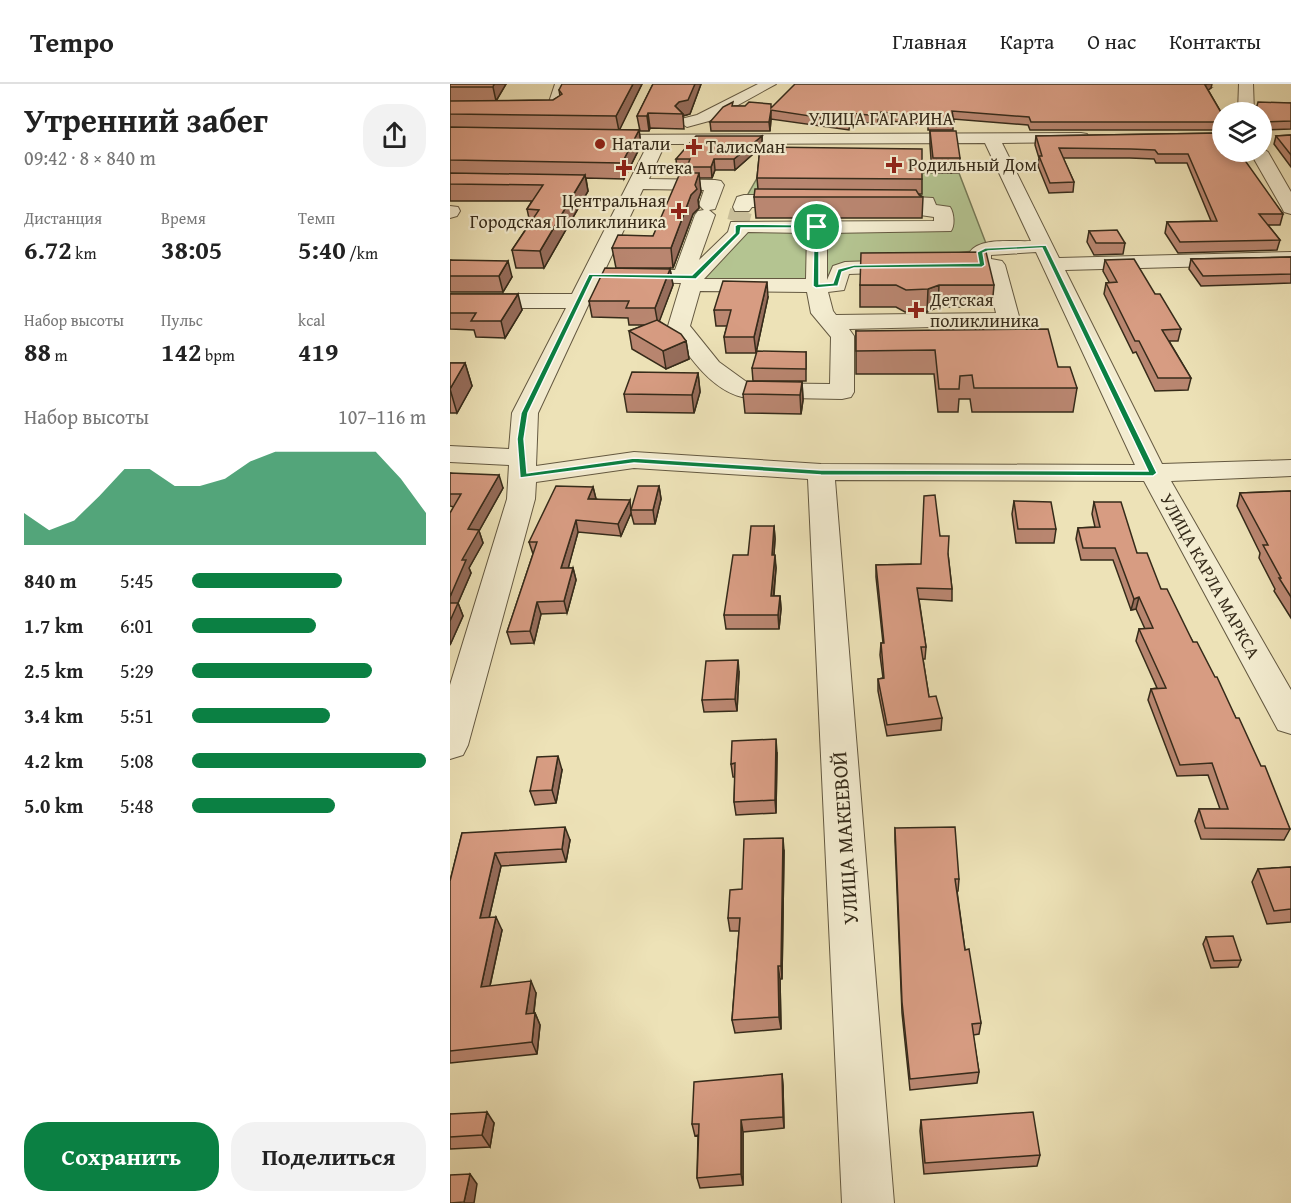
<!DOCTYPE html>
<html lang="ru">
<meta charset="utf-8">
<style>
:root{--surface:#fff;--page:#f2f2f2;--text:#222;--muted:#767676;--line:#e0e0e0;--accent:#0b8043}
body{margin:0;font-family:"Gentium Book Plus",serif;background:var(--page);color:var(--text);height:100vh;display:flex;flex-direction:column;font-size:22px;white-space:nowrap}
*{box-sizing:border-box;margin:0}
p{font-size:20px;color:var(--muted)}
.icon{flex:none;width:33px;height:33px;fill:none;stroke:currentColor;stroke-width:2;stroke-linecap:round;stroke-linejoin:round}
.map{position:relative;flex:1;overflow:hidden}
.panel{display:flex;flex-direction:column;background:var(--surface);width:450px}
.panel>*{flex:none}
.tools{position:absolute;left:762px;top:18px;display:grid;gap:12px}
.tools a{display:grid;place-items:center;width:60px;height:60px;border-radius:50%;background:var(--surface);box-shadow:0 3px 9px #0003;font-size:30px}
.pin{position:absolute;display:grid;place-items:center;width:51px;height:51px;color:#fff;margin:-26px;border:3px solid #fff;border-radius:50%;box-shadow:0 2px 6px #0007}
.round{display:grid;place-items:center;flex:none;width:63px;height:63px;border-radius:24px;background:var(--page)}
.head{display:flex;align-items:center;justify-content:space-between;height:102px;padding:0 24px}
h1{font-size:33px;font-weight:600;line-height:45px}
.figures{display:grid;grid-template-columns:repeat(3,1fr);gap:9px;height:102px;padding:6px 24px}
.figures div{display:grid;align-content:center}
.figures b{font-size:26px;font-weight:600}
.figures small{font-size:16px;font-weight:400}
.figures p{font-size:16px}
.chart{height:168px;padding:12px 24px}
.chart p{display:flex;justify-content:space-between}
.chart svg{width:100%;height:108px;margin-top:6px;fill:var(--accent);opacity:.7}
.button{display:flex;gap:12px;margin-top:auto;padding:12px 24px}
.button a{flex:1;height:69px;border-radius:24px;background:var(--accent);color:#fff;font-size:24px;font-weight:600;line-height:69px;text-align:center}
.button a+a{background:var(--page);color:var(--text)}
ul{padding:0 24px;list-style:none;font-size:20px}
li{display:grid;grid-template-columns:96px 72px 1fr;align-items:center;height:45px}
li i{height:15px;border-radius:8px;background:var(--accent)}
header{display:flex;align-items:center;gap:36px;box-sizing:border-box;height:84px;padding:0 30px;background:var(--surface);border-bottom:2px solid var(--line)}
header strong{font-size:28px}
nav{display:flex;gap:33px;margin-inline-start:auto;font-size:21px}
main{display:flex;flex:1;min-height:0}
.map>svg:first-child{display:block}
</style>
<header>
<strong>Tempo</strong>
<nav><a>Главная</a><a>Карта</a><a>О нас</a><a>Контакты</a></nav>
</header>
<main>
<section class="panel">
<div class="head"><div><h1>Утренний забег</h1><p>09:42 · 8 × 840 m</p></div><a class="round"><svg class="icon" aria-label="share" viewBox="0 0 24 24"><path d="M12 15V3M7 8l5-5 5 5M5 13v7h14v-7"/></svg></a></div>
<div class="figures">
<div><p>Дистанция</p><b>6.72<small> km</small></b></div>
<div><p>Время</p><b>38:05</b></div>
<div><p>Темп</p><b>5:40<small> /km</small></b></div>
</div>
<div class="figures">
<div><p>Набор высоты</p><b>88<small> m</small></b></div>
<div><p>Пульс</p><b>142<small> bpm</small></b></div>
<div><p>kcal</p><b>419</b></div>
</div>
<div class="chart"><p><span>Набор высоты</span>107–116 m</p>
<svg viewBox="0 0 160 44" preserveAspectRatio="none"><path d="M0 44V31L10 38L20 34L30 24L40 13L50 13L60 20L70 20L80 17L90 10L100 6L110 6L120 6L130 6L140 6L150 17L160 31V44z"/></svg>
</div>
<ul>
<li><b>840 m</b>5:45<i style="width:64%"></i></li>
<li><b>1.7 km</b>6:01<i style="width:53%"></i></li>
<li><b>2.5 km</b>5:29<i style="width:77%"></i></li>
<li><b>3.4 km</b>5:51<i style="width:59%"></i></li>
<li><b>4.2 km</b>5:08<i style="width:100%"></i></li>
<li><b>5.0 km</b>5:48<i style="width:61%"></i></li>
</ul>
<div class="button"><a>Сохранить</a><a>Поделиться</a></div>
</section>
<div class="map">
<svg width="841" height="1119" viewBox="0 0 841 1119">
<rect width="100%" height="100%" fill="#ede2b7"/>
<filter id="stains"><feTurbulence type="fractalNoise" baseFrequency=".00333" numOctaves="4"/><feColorMatrix values="0 0 0 0 .2 0 0 0 0 .09 0 0 0 0 .02 0 0 0 .5 -.17"/></filter>
<radialGradient id="worn" r=".72"><stop offset=".6" stop-color="#630" stop-opacity="0"/><stop offset="1" stop-color="#630" stop-opacity=".3"/></radialGradient>
<!-- green -->
<path fill="#b4c491" stroke="#757856" stroke-width="1.5" d="M310,89H509L537,162L523,167L404,182L388,198L241,201L288,142L477,143L492,128L294,117Z"/>
<g fill="none" stroke-linecap="round" stroke-linejoin="round">
<!-- minor-tunnel-far1 -->
<path stroke="#c8bd98" stroke-width="16" stroke-dasharray="16 8" stroke-linecap="butt" d="M290,129L292,123"/>
<!-- minor-tunnel -->
<path stroke="#c8bd98" stroke-width="22" stroke-dasharray="22 10" stroke-linecap="butt" d="M288,138L291,127"/>
<defs>
<path id="minor" d="M105,0H119L113,24L95,57H83L81,53L97,24Z
M308,0H326L259,37L237,43L229,38L231,35L247,31Z
M789,0H803L804,28H788Z
M631,49L637,50L639,54L637,58L552,59L609,174L841,168V180L615,186L712,380L841,376V392L721,397L841,606V650L828,646L694,397L385,396L444,1119H392L358,395L184,384L86,398L85,415L18,661L13,671L0,675V601L57,415L59,381L0,378V362L59,365L62,329L116,224H0V210H122L198,60H146L140,59L138,55L140,51ZM535,59L581,157C564,158 530,153 520,168L525,185L536,187L546,229L386,231L383,227L378,208L394,206L399,190L455,188L462,186L465,182L462,178L455,176L395,178L383,182L377,196V149L501,147C505,141 504,129 500,123L486,121L483,114L427,111L420,113L418,117L420,121L467,123L470,131L484,133V137L281,138L278,148L249,176L265,131L259,126L265,125L274,101L271,97L265,96L199,95L215,60ZM193,105L254,106L249,121L254,126L248,127L245,131L225,186H155ZM298,148L357,149L356,195H254ZM586,168L685,381L371,380L184,368L86,382L88,329L149,198L231,199L218,242C236,268 259,305 292,313L392,315L401,313L404,308V252L399,245L567,241L570,236L555,181L552,177L541,175V171ZM250,207L357,208L361,229L381,253L380,300L298,299L269,278L240,242Z
M812,64L818,68L841,108V130L834,128L832,124L800,68H812Z
M294,111H348L355,113L357,117L355,121L348,123H302L299,127H285L283,123L287,113Z
M0,122L8,123L10,127L7,132L0,134Z"/>
</defs>
<!-- minor casing -->
<use href="#minor" stroke="#645941" stroke-width="2"/>
<!-- minor -->
<use href="#minor" fill="#f3ecd0" fill-rule="evenodd"/>
</g>
<!-- wall -->
<path fill="#b98670" stroke="#362b1a" stroke-width="1.5" d="M0,0H56L46,17L103,16L110,12L109,6L192,0L169,46H189L191,61L174,95L136,94L138,107L94,184H66L62,166L80,139L77,125L82,117H0Z
M203,0H251L240,30L233,32L234,45L200,44L199,47H190L187,32Z
M761,4L758,6L772,30V43L770,46H580L578,41L503,35V46H478V41L431,36L428,40L400,37L399,46L321,35L320,47H261L260,38L284,22L322,24Z
M841,19V45L814,46L812,43V28H803L804,22Z
M480,47L510,74L509,89H482L480,61Z
M772,49L833,130L830,141H818L830,156L827,166L728,169L715,149L717,138L761,137L737,79H706L704,75L680,74H613L624,98L623,108L599,109L588,82L589,74L585,61L586,52Z
M841,51V83L824,60L826,52Z
M312,52V63L472,95V110H468L469,111L473,113L472,134H306L304,113L308,105L307,94L310,64L285,86H265L262,94H249L251,108L248,116L249,124L243,130L223,184H166L162,164L203,152L238,89L237,85H227L226,75Z
M639,147L675,159L673,170L644,171L637,158Z
M841,173V199L751,202L739,185L741,175Z
M0,176L62,193L53,208H0Z
M655,176L705,210L731,245L728,257H719L741,294L738,306L705,307L686,268L683,269L654,210L656,199L659,198L653,187Z
M220,185L223,201L209,237L236,257L239,275L216,285L182,265L179,247L195,241H179L178,234L142,233L139,217Z
M410,201H544L542,223H488L477,228H455L446,223H410Z
M0,210L72,226L55,254L26,253L24,246L0,245Z
M318,213L306,269H276L274,253L277,242H266L264,226Z
M406,247L608,283L627,304L623,328H522L520,315H509L508,328H488L484,290H406Z
M356,268V297H303L302,284Z
M0,279H15L22,302L7,329H0Z
M248,289L250,308L244,329L177,328L174,310Z
M352,298L353,316L351,330L295,329L293,310Z
M0,389L53,404L29,447L33,459L19,484L21,489L8,519L13,532L0,561V429L4,423L0,422Z
M209,402L211,415L205,440H184L181,429L171,452L128,448L118,484H123L126,496L117,529L91,530L84,559L61,560L57,548L83,470L79,458L143,403L146,415L181,425Z
M841,407V534L824,507L825,505L809,474L810,469L787,422L790,409Z
M564,417L606,445L604,459H566L562,430Z
M644,418L687,469L711,505L743,558L786,634L840,745L834,756L751,755L745,737L749,725H770L758,691L727,692L698,616L701,605L707,604L686,557L689,545H695L686,525L681,526L663,476H631L626,455L628,444L645,443L642,430Z
M324,442L325,455L324,471L326,484L324,512H330L331,525L329,545H276L274,531L298,471Z
M490,452L498,470L502,505V517L469,515L476,563L475,575H473L479,613L492,634L491,646L437,652L428,607V595L433,594L430,571L431,559H433L426,493V481L471,480Z
M289,588L287,627L254,628L252,616Z
M327,669L326,729L286,731L284,718L285,693H283L281,680Z
M112,686L106,719L85,721L80,707Z
M445,744L509,795L508,807H507L515,866L531,939L529,950L523,951L529,988L527,999L460,1006L452,929L445,757Z
M12,749L120,756L116,778L51,782L39,834L52,846L40,902L86,909L84,929H85L90,941L87,970L0,979V797Z
M334,767L332,895H330L331,945L285,949L282,936L289,847H280L278,834L292,805Z
M841,783V838L817,840L802,798L808,785Z
M756,853L791,876L788,883L761,884L753,860Z
M332,990L333,1002L334,1044L293,1048V1101L250,1104L247,1094L248,1051L245,1052L242,1040Z
M0,1030L44,1039L40,1063L0,1065Z
M471,1036L590,1071L587,1082L474,1090L470,1047Z"/>
<!-- shaded-wall -->
<path fill="#966d5b" stroke="#362b1a" stroke-width="1.5" d="M44,0H56L46,17L43,3Z
M183,0H192L169,47L166,32Z
M245,0H251L240,30L233,32V30L225,22Z
M757,0H762L761,4L754,9L755,1Z
M321,26V35L320,47L319,38Z
M431,28V36L428,40V32Z
M198,29L200,44L199,47L197,32Z
M772,37V43L770,46L771,38Z
M189,46L191,61L174,95L172,79Z
M312,52V62L285,86L284,75Z
M264,75L265,86L262,94L261,83Z
M249,89L251,108L248,116L249,124L243,130L223,184L221,164Z
M135,91L138,107L94,184L90,167Z
M58,177L62,193L53,208L49,192Z
M220,185L223,201L208,241L205,224Z
M317,198L318,213L306,269L304,253Z
M489,201L488,223L477,228L478,205Z
M68,210L72,226L55,254L51,237Z
M236,257L239,275L216,285L213,267Z
M15,279L22,302L7,329L0,305Z
M248,289L250,308L244,329L242,311Z
M352,298L353,316L351,330L350,311Z
M49,391L53,404L29,447L33,459L19,484L21,489L8,519L13,532L0,561V513L18,445Z
M209,402L211,415L205,440L203,426Z
M143,403L146,415H138Z
M180,416L181,429L171,452L168,440Z
M126,436L128,448L115,496L111,484Z
M324,442L325,455L323,484L322,471Z
M325,471L326,484L322,525L321,512Z
M123,484L126,496L117,529L114,517Z
M330,512L331,525L329,545L328,531Z
M689,513L686,525L681,526L684,515Z
M87,518L91,530L84,559L80,547Z
M288,576L289,588L287,627L285,615Z
M326,655L327,669L326,729L325,716Z
M108,672L112,686L106,719L102,706Z
M115,743L120,756L116,778L112,765Z
M333,754L334,767L332,895L331,882Z
M45,769L51,782L36,847L30,834Z
M46,833L52,846L37,915L31,903Z
M328,882L330,895L331,945L329,933Z
M81,897L86,909L82,942L76,930Z
M85,929L90,941L87,970L82,958Z
M332,990L333,1002L334,1044L333,1033Z
M37,1028L44,1039L40,1063L32,1051Z
M291,1036L293,1048V1101L291,1090Z
M20,1090L27,1100L24,1119H15L14,1118Z"/>
<!-- building -->
<path fill="#d79c82" stroke="#362b1a" stroke-width="1.5" d="M0,0H44L43,3H0Z
M112,0H183L166,32L0,30V17L103,16L112,10L109,6Z
M203,0H245L238,16L229,18L225,22L233,30L198,29L197,32H187Z
M345,0H757L755,1L772,30V37L771,38H581L579,33L502,27L504,38H479L478,33L431,28L428,32L400,29L399,38L321,26L319,38H260L273,23L283,18L282,22H295L299,18L321,20V24Z
M808,18L841,19V37L816,38L812,32V28H809L804,22H807Z
M0,43L189,46L172,79L0,76Z
M480,47H506L510,74H483Z
M772,49V68H789L833,130H809L830,156L730,158L717,138L767,137L738,70H708L705,66L681,65L609,64L624,98L600,99L589,72H592L586,52Z
M841,51V71L826,52Z
M246,52H312L284,75H264L261,83H237L240,75H226Z
M310,63L472,65V95L307,94Z
M0,89L135,91L90,167L62,166L89,126L77,125L93,101L0,100Z
M230,89H249L245,101L247,105L241,111L221,164H162L168,151L203,152Z
M305,105L466,106L469,111L473,113H304Z
M667,146L675,159H646L639,147Z
M536,168L544,201H489L478,205L456,206L446,201H410L411,169Z
M841,173V190L753,192L741,175Z
M684,175L705,210H710L731,245L712,246L741,294H708L689,257H685L656,199L667,198L655,176Z
M0,176L58,177L49,192H0Z
M155,184L220,185L205,224H176L179,217H139Z
M273,197L317,198L304,253H274L281,226H264Z
M0,210H68L51,237H21L26,229H0Z
M207,236L231,250L236,257L213,267L179,247Z
M598,245L608,283H620L627,304H524L522,291L510,292L509,305H489L485,266L406,267V247Z
M307,267L356,268V285L302,284Z
M0,279H15L0,305Z
M182,288L248,289L242,311L174,310Z
M297,297L352,298L350,311L293,310Z
M0,389L49,391L18,445L29,446L12,476H16L0,513V429L11,410H0Z
M106,402L143,403L138,415L180,416L168,440L126,436L111,484H123L114,517L87,518L80,547L57,548L87,458H79Z
M188,402H209L203,426H181Z
M841,407V513L829,494H831L813,461H818L790,409Z
M485,411L490,452H499L498,470L502,505L467,504L476,563H471L479,613L486,612L492,634L437,641L428,595L434,594L431,559H434L426,481L471,480L474,412Z
M564,417L601,418L606,445H568Z
M644,418H671L687,469H697L711,505H717L743,558H747L765,593H767L786,634H789L811,682H815L840,745L755,744L749,725H778L762,679L730,681L701,605L716,604L689,545L703,544L689,513L684,515L665,464H633L628,444L650,443Z
M301,442H324L322,471H325L321,512H330L328,531H274L283,471H298Z
M0,519H8L0,537Z
M288,576L285,615L252,616L256,577Z
M326,655L325,716L284,718L285,679L281,680L282,657Z
M108,672L102,706L80,707L87,673Z
M115,743L112,765L45,769L30,834L46,833L31,903L81,897L76,930L85,929L82,958L0,967V797L12,749Z
M505,743L509,795H505L515,866L519,865L531,939L522,940L529,988L460,995L452,918L445,744Z
M333,754L331,882H328L329,933L282,936L290,834H278L280,806L292,805L294,755Z
M841,783V825L824,827L808,785Z
M783,852L791,876L764,877L756,853Z
M332,990L333,1033L291,1036V1090L247,1094L249,1040H242L244,998Z
M37,1028L32,1051L0,1053V1030Z
M583,1028L590,1071L475,1079L471,1036Z
M20,1090L14,1118L0,1119V1091Z"/>
<!-- route -->
<path fill="#0b8043" stroke="#fff" stroke-width="1.5" fill-rule="evenodd" d="M288,140L369,141V200L383,199L388,185L404,181L529,179L527,168L535,164L596,161L707,389L703,392L371,391L184,379L70,394L67,355L71,329L139,190L242,191L285,149V142ZM291,144H364L363,202L366,204L388,202L392,188L404,184L532,183L535,181L533,169L538,167L592,164L698,387L371,386L184,374L77,389L74,355L78,329L143,193L246,195L290,150Z"/>
<!-- markers -->
<g fill="#8f2418" stroke="#f3ecd0" stroke-width="2">
<circle cx="150" cy="60" r="6"/>
<path d="M241 54h6v6h6v6h-6v6h-6v-6h-6v-6h6z"/>
<path d="M441 72h6v6h6v6h-6v6h-6v-6h-6v-6h6z"/>
<path d="M171 75h6v6h6v6h-6v6h-6v-6h-6v-6h6z"/>
<path d="M226 118h6v6h6v6h-6v6h-6v-6h-6v-6h6z"/>
<path d="M463 217h6v6h6v6h-6v6h-6v-6h-6v-6h6z"/>
</g>
<g text-anchor="middle" stroke-width="4.5" stroke-linejoin="round" paint-order="stroke">
<!-- far-street labels -->
<g font-size="18" fill="#362b1a" stroke="#f3ecd0">
<text x="431" y="41">УЛИЦА ГАГАРИНА</text>
<text transform="translate(760 492) rotate(61)" y="6">УЛИЦА КАРЛА МАРКСА</text>
</g>
<!-- far-poi labels -->
<g font-size="18" fill="#362b1a" stroke="#f3ecd0" text-anchor="start">
<text x="162" y="66">Натали</text>
<text x="256" y="69">Талисман</text>
<text x="458" y="87">Родильный Дом</text>
<text x="186" y="90">Аптека</text>
<text x="216" y="123" text-anchor="end">Центральная<tspan x="216" dy="21">Городская Поликлиника</tspan></text>
<text x="480" y="222">Детская<tspan x="480" dy="21">поликлиника</tspan></text>
</g>
<!-- street labels -->
<g font-size="21" fill="#362b1a" stroke="#f3ecd0">
<text transform="translate(395 754) rotate(-94)" y="7">УЛИЦА МАКЕЕВОЙ</text>
</g>
</g>
<rect width="100%" height="100%" filter="url(#stains)"/>
<rect width="100%" height="100%" fill="url(#worn)"/>
</svg>
<div class="tools">
<a><svg class="icon" aria-label="layers" viewBox="0 0 24 24"><path d="M12 4l9 5-9 5-9-5zM3 14l9 5 9-5"/></svg></a>
</div>
<div class="pin" style="left:367px;top:143px;background:#1e9e55"><svg class="icon" aria-label="arrive" viewBox="0 0 24 24"><path d="M6 21V4h12l-3 4 3 4H6"/></svg></div>
</div>
</main>
